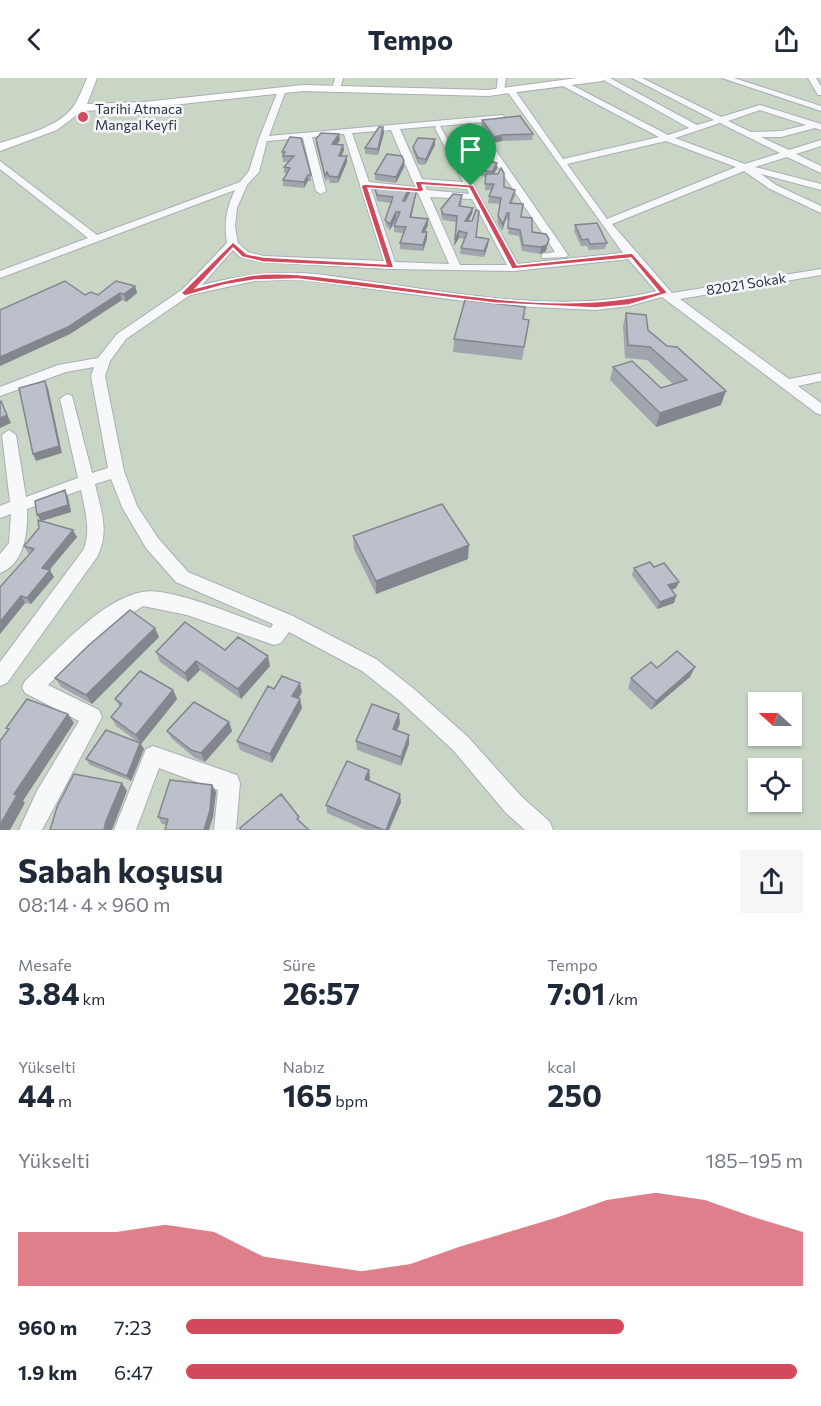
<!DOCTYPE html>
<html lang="tr">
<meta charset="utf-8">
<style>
:root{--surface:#fff;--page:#f6f6f7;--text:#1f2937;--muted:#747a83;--accent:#d1495b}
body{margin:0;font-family:Commissioner,sans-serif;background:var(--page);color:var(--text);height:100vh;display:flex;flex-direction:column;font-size:22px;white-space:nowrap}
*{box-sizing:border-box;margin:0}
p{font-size:20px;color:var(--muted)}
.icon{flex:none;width:33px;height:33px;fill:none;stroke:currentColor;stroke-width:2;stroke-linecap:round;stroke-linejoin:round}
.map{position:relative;height:752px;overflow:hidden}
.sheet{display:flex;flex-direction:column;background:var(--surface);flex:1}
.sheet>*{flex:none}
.needle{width:39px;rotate:291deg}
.tools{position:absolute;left:748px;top:614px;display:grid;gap:12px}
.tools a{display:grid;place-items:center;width:54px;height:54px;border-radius:0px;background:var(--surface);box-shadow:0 2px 4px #0004;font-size:30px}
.pin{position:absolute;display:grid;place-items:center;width:51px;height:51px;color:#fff;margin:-62px -26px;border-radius:50% 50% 50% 0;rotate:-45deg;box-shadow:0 0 6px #0007}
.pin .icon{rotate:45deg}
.round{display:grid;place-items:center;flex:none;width:63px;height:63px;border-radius:0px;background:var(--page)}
.head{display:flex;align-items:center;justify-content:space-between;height:102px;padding:0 18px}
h1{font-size:33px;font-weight:700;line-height:45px}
.figures{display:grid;grid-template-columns:repeat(3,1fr);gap:9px;height:102px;padding:6px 18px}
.figures div{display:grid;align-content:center}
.figures b{font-size:30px;font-weight:700}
.figures small{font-size:16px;font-weight:400}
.figures p{font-size:16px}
.chart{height:168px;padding:12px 18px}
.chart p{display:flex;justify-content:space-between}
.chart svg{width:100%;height:108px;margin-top:6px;fill:var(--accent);opacity:.7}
ul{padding:0 18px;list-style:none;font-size:20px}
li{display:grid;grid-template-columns:96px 72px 1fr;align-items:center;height:45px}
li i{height:15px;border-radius:8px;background:var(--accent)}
header{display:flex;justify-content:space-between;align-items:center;height:78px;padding:0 18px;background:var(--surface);font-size:27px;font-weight:700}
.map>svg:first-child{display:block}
</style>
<header><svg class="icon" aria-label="back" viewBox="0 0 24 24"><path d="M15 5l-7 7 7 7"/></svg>Tempo<svg class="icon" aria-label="share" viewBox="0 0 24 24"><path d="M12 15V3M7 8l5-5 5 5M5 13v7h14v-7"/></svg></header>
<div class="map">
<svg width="821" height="752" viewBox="0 0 821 752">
<rect width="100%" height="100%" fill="#e4e7ec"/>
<!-- green -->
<path fill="#c9d6c5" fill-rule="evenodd" d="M0,0H821V752H0ZM759,624H792V657H759ZM759,690H792V723H759Z"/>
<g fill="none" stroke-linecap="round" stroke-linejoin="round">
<defs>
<path id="street" d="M335,0H343L340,11L336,13L332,11Z
M498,0H506L504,14L500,16L496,14Z
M600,0H610L697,47L714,42L632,0H642L721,39L760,27L821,46V52L815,50L781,59H761L789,72L821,62V68L796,76L821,88V95L787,79L755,89L821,106V112L761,96L776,107L821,128V135L770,111L744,93L612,146L672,215L821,191V197L680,221L789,301L821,295V303L798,308L821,325V337L816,335L662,219L629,228L596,232L494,227L298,201L255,203L190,217L126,261L110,283L105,298L124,393L137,428L158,460L188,494L293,538L376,581L414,611L467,658L522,719L550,744L553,752H525L506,735L453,672L400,623L362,593L289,554L281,565L274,567L187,537L143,528L108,551L48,607L99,632L102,639L42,752H19L37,713L79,643L25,615L22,609L25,603C56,574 100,522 142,514C170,508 242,540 271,550L273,546L176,504L146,470L122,429L111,401L95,406C101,432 110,454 97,479L7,605L0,608V584L84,471C91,451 85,432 81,412L27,431C28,453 25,486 0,495V476L9,465L11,436L0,440V428L10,424L2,357L9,352L16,357L26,419L78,400L60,321L67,316L72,318L92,395L108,390L91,298L94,289L66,294L0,318V309L58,287L98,280L117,256L183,211L227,165C224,145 226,131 235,112L0,200V193L88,160L0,91V83L97,157L240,104L249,93L259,61L279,10L286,12L269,58L502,37L506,40L505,42L440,48L518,186L623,175L507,13L514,11L563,81L659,59L561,7V3H564L668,57L689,50ZM760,32L806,47L781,53L751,54L728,43ZM720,45L780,75L745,86L675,60ZM436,48L435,50L463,104L422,101L400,51ZM391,52L413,104L416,109L369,104L352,55ZM344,56L384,183L263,178L248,174L238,165L235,149L237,130L247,107L259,94L267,63L303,60L316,113L321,116L326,113L312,59ZM666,63L736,89L607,141L567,86ZM425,107L467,111L469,116L427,112ZM371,111L418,115L449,186L395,184ZM430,119L472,121L507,187H460ZM233,172L240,179L263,184L391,191L514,193L628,181L656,213C564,237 458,215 365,203C343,200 319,195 297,195C265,194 233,199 202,207Z
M722,0H734L821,28V33Z
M808,0H816L821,8V17H818Z
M473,48H479L568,177L566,179L542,180V176L555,174L472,50Z
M153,668L237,697L240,705L236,752H214L218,712L159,690L136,752H114L146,671Z"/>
<path id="secondary" d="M87,0H97L87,26L144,24L303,7L488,12L577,0H607L602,3L488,18L303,13L144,30L82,33L57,52L0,73V65C24,57 61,49 75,26C80,18 83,9 87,0Z"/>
</defs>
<!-- street casing -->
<use href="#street" stroke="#a9aeb7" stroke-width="2"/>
<!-- secondary casing -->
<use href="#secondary" stroke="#a9aeb7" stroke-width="2"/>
<!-- street -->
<use href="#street" fill="#f7f8fa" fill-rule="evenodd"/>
<!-- secondary -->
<use href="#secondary" fill="#fff" fill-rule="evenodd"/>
</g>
<!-- wall -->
<path fill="#a1a5ae" d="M482,42L533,56L532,62L502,63L493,65L481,47Z
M467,46L488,77L486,82L497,91L494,96L504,109L515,112V118L512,125L532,154L549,161L546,173L540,176L522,173L519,158L508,156L509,142L506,141L502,153L497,144L500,126L488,125L489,118L492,112H485L486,99L472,96V90L476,85L465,83L466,77L468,71L458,70V65Z
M383,49L384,55L378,77L365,76V70Z
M339,56L340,62L337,66L343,67L344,72L341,78L347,84L338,105H330L328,100L326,104L316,67V61Z
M290,59L311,97V103H308L304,110L283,108V102L287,95H284V89L288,84H283L282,74Z
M435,67L425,87L418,86L413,74V69Z
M404,89L396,105L375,102V96Z
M409,110V115L417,111L416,117L411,139L428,141V147L425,154H427V161L423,173L400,171V165L403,155L394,154V148L397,140L390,152L386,148L385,142L391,125L377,123L376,118L375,111Z
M462,123L461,128L473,130L472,136L468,143L477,160L488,167L484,179L460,176L461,170L464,161L459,160L454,168L456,144L443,142L441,138V131Z
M575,147L607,165L605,171L589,172L587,168H581L574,153Z
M135,208L137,215L126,224L122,222L70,256L0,288V232L85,217H98Z
M525,229L524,241L529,242L522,282L453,274L454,261Z
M626,235L648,252L721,327L656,349L610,302L613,289L661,310L673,306L647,282L625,280L623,248Z
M68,419L71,434L42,443L77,459L49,492L54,499L31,526L25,525L0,556V509L30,476L28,475L24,468L39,450L40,442Z
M353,458L468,481L376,516L354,471Z
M654,489L676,510L672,512L676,518L674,525L657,531L632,497L634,490Z
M159,559L92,626L61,609L55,600Z
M225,572L270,588L241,621L200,592L188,604L160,584L156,574Z
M695,589L690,599L651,632L628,610L631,600L657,590Z
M274,611L302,614L298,620L302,630L272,685L240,672L237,663Z
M173,612L177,621L141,666L144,671L131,703L90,687L86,681L138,664L116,648L111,639L120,629L115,621Z
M229,644L232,653L205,684L195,680L172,661L167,653Z
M400,645L397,652L409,657V666L401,688L357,672L356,663Z
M369,692L370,700L369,703L401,724L389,752H366L327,735L326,727Z
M212,707L216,714L213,739L167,747L162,746L158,739Z"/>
<!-- shaded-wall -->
<path fill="#83868d" d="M383,49L384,55L378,77V71Z
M339,56L340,62L333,72L332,66Z
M502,57V63L493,65L494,59Z
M435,61V67L425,87L426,81Z
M343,67L344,72L339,84V78Z
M347,78V84L338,105V99Z
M404,83V89L396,105V99Z
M497,85V91L491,100L492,94Z
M308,97V103L304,110V104Z
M409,110V116L403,129V123Z
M417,111L416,117L410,145V139Z
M473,130L472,136L465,149V143Z
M396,134V140L390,152V146Z
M507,135L506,141L502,153L503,146Z
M428,141V147L422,160V154Z
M459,153V160L454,168L455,162Z
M427,154V161L423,173V167Z
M489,161L488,167L484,179V173Z
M549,161L546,173L540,176L541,169Z
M135,208L137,215L126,224L124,216Z
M120,215L122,222L70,256L0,288V279Z
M45,303L48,310L62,375L36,383L33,376Z
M726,313L721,327L656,349L660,335Z
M5,332L11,345L0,350V340Z
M65,412L68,419L71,434L41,443L37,437Z
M73,452L77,459L46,496L42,490Z
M469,467L468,481L376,516V503Z
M50,492L54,499L31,526L27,520Z
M679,504L676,510L666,514L668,507Z
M21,518L25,525L0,556V544Z
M676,518L674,525L657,531L660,524Z
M155,550L159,559L92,626L86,617Z
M268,578L270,588L241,621L238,611Z
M196,583L200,592L188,604L185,595Z
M695,589L690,599L651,632L656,623Z
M300,605L302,614L295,627L292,618Z
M173,612L177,621L141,666L136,657Z
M300,621L302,630L272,685L270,676Z
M68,636L74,645L23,723L25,725L10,752H0V747L14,716Z
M399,636L400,645L394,660L393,651Z
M229,644L232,653L205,684L201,675Z
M409,657V666L401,688V679Z
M140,665L144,671L131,703L127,698Z
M369,692L370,700L366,710L365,701Z
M122,705L127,713L112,752H104L106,743Z
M212,707L216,714L213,739L209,752H204Z
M400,716L401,724L389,752H386Z"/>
<!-- building -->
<path fill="#bbc0ca" stroke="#83868d" stroke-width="1.5" d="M520,38L533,56L502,57L494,59L482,42Z
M467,46H471L488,71L485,80L466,77L470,66L458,65Z
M379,49H383L378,71L365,70Z
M321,55L339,56L332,66L343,67L339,78H347L338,99L329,98L327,94L325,98L316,61Z
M290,59L301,60L311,97H308L304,104L283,102L290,90L284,89L294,78H283L285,74H282Z
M418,60L435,61L426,81L418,80L413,69Z
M387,76L402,78L404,83L396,99L375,96Z
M479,81L497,85L492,94L472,90Z
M501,90L504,95V109L515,112L510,125L523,126L521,139L532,140V154L546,156L549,161L547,167L541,169L523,167L520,152L508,150L509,135H507L503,146L498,138L501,120L489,118L494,106H485L486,96H498Z
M409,110L403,123H405L411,111H417L410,139L428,141L422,154H427L423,167L400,165L406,149L394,148L400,134H396L390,146L385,142L393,119L377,117L375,111Z
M453,116L462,117L459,128L473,130L465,143H472L476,132L479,133L476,159L489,161L484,173L461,170L467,155L459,153L455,162L457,138L443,136L441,131Z
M597,145L607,165L590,166L588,161L582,162L575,147Z
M65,203L85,217L91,214L98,217L116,203L135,208L124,216L120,215L68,249L0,279V232Z
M465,222L525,229L523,241L529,242L524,269L454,261Z
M626,235L646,237L648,252L667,268L677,269L726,313L660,335L613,289L632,283L661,310L687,302L650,269L628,267Z
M45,303L59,368L33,376L19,310Z
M1,323L7,337L0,340V324Z
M65,412L68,427L37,437L35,423Z
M442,426L469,467L376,503L353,458Z
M38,442L73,452L42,490L50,492L27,520L21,518L0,544V509L34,471L24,468L39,450Z
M650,484L654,489L664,485L679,504L668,507L676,518L660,524L634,490Z
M130,532L155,550L86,617L55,600L89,567Z
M185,544L225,572L238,559L268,578L238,611L196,583L185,595L156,574Z
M677,573L695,589L656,623L631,600L651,584L657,590Z
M140,593L173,612L136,657L111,639L122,626L115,621Z
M282,598L300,605L292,618L300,621L270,676L237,663L268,608L274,611Z
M27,621L68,636L14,716L17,717L0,747V663L9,651L6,650Z
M194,624L229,644L201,675L191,672L167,653Z
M372,626L399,636L393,651L409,657L401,679L356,663Z
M106,652L140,665L127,698L86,681Z
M347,683L369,692L365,701L400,716L386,752H383L326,727Z
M74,696L122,705L106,743L104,752H50L57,729Z
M170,702L212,707L210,732L204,752H165L168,741L158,739Z
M281,716L299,739L297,741L309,752H241L240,750Z"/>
<!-- route -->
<path fill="#d1495b" stroke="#fff" stroke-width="1.5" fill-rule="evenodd" d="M418,103L473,107L517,187L632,175L668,215L629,227L596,230L494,225L298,201L255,202L224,207L185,218L181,215L233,164L247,176L263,179L386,186L361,108L364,106L417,110L415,104ZM422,107L469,110L512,191L631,180L659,214C568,238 457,216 364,204C327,200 291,193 254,197C234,200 215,205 196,210L233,170L242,179L263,184L394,190L368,110L421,114L424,112Z"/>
<!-- markers -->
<circle fill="#d1495b" stroke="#f4f6f9" stroke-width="2" cx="83" cy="39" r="6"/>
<g text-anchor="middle" stroke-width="5" stroke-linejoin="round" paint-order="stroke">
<!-- far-poi labels -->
<g font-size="14" fill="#2b3445" stroke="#f4f6f9" text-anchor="start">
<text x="95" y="36">Tarihi Atmaca<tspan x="95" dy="16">Mangal Keyfi</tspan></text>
</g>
<!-- far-street labels -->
<g font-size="14" fill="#2b3445" stroke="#f4f6f9">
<text transform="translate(746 206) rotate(-9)" y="5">82021 Sokak</text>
</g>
</g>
</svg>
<div class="tools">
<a><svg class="needle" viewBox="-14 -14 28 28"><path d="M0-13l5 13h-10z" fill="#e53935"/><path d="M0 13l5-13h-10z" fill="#747a83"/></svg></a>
<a><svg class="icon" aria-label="locate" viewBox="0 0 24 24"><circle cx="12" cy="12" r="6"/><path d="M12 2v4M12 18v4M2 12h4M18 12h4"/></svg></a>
</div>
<div class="pin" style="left:471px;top:108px;background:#1e9e55"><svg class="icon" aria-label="arrive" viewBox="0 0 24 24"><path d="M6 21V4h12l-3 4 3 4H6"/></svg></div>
</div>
<section class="sheet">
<div class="head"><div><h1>Sabah koşusu</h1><p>08:14 · 4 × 960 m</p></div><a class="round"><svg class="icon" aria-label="share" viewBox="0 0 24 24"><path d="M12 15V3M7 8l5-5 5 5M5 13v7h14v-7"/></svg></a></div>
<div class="figures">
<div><p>Mesafe</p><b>3.84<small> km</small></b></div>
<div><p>Süre</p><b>26:57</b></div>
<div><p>Tempo</p><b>7:01<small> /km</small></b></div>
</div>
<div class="figures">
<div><p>Yükselti</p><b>44<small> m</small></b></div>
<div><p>Nabız</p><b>165<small> bpm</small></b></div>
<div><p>kcal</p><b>250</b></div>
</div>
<div class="chart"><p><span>Yükselti</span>185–195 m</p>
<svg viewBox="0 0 160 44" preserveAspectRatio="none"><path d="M0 44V22L10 22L20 22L30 19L40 22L50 32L60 35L70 38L80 35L90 28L100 22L110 16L120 9L130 6L140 9L150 16L160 22V44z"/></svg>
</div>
<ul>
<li><b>960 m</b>7:23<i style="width:71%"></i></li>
<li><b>1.9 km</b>6:47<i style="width:99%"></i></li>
</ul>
</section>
